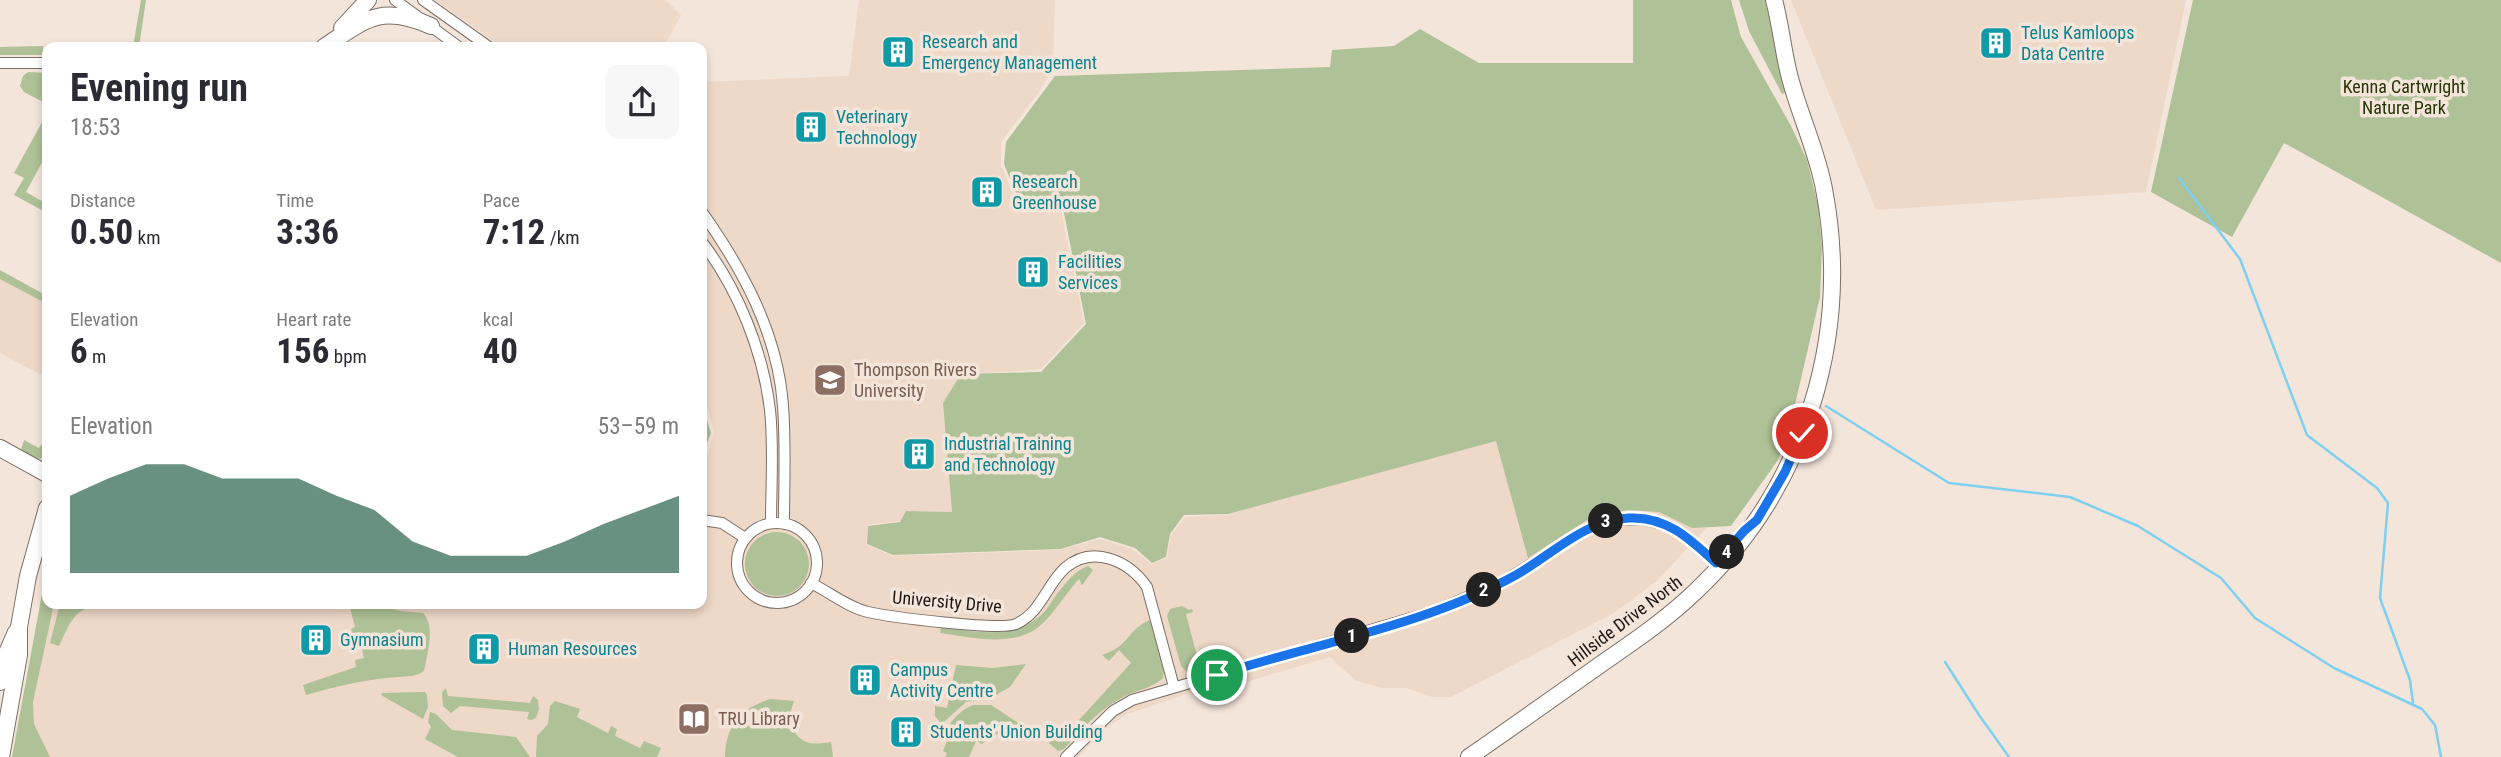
<!DOCTYPE html>
<meta charset="utf-8">
<style>
:root{--surface:#fff;--page:#f7f7f7;--text:#2b2b33;--muted:#7c7c81;--accent:#2a634c}
body{margin:0;font-family:"Roboto Condensed",sans-serif;background:var(--page);color:var(--text);height:100vh;display:flex;flex-direction:column;font-size:26px;white-space:nowrap}
*{box-sizing:border-box;margin:0}
p{font-size:23px;color:var(--muted)}
.icon{flex:none;width:38px;height:38px;fill:none;stroke:currentColor;stroke-width:2;stroke-linecap:round;stroke-linejoin:round}
.map{position:relative;flex:1;overflow:hidden}
.sheet{position:absolute;left:42px;top:42px;width:665px;height:567px;display:flex;flex-direction:column;background:var(--surface);border-radius:14px;box-shadow:0 4px 10px #0003}
.sheet>*{flex:none}
.pin{position:absolute;display:grid;place-items:center;width:60px;height:60px;color:#fff;margin:-30px;border:4px solid #fff;border-radius:50%;box-shadow:0 2px 7px #0007}
.km{position:absolute;width:35px;height:35px;margin:-18px;border-radius:50%;background:#222;color:#fff;font-size:19px;line-height:35px;text-align:center}
.round{display:grid;place-items:center;flex:none;width:74px;height:74px;border-radius:14px;background:var(--page)}
.head{display:flex;align-items:center;justify-content:space-between;height:119px;padding:0 28px}
h1{font-size:38px;font-weight:700;line-height:52px}
.stats{display:grid;grid-template-columns:repeat(3,1fr);gap:10px;height:119px;padding:7px 28px}
.stats div{display:grid;align-content:center}
.stats b{font-size:35px;font-weight:700}
.stats small{font-size:19px;font-weight:400}
.stats p{font-size:19px}
.chart{height:196px;padding:14px 28px}
.chart p{display:flex;justify-content:space-between}
.chart svg{width:100%;height:126px;margin-top:7px;fill:var(--accent);opacity:.7}
.map>svg:first-child{display:block}
</style>
<div class="map">
<svg width="2501" height="757" viewBox="0 0 2501 757">
<rect width="100%" height="100%" fill="#f4e5da"/>
<!-- built -->
<path fill="#eed8c8" d="M435,0H666L681,15L664,47H502Z
M859,0H1055L1053,68L1039,92L1001,142V166L1022,213L1060,205L1084,323L1041,369L961,375L943,403L952,512L906,511L900,521L868,525L866,545L893,556L1060,550L1100,539L1133,549L1151,564L1167,558L1171,535L1185,517L1228,515L1500,426L1723,510L1657,581L1614,613L1451,697H1432L1407,688H1381L1355,680L1330,657L1249,681L1198,690L1125,715L1100,733L1079,757H12L47,567V604H702V461L706,460L714,432L702,386V82L849,76Z
M1791,0H2186L2146,192L1876,210Z
M0,270L47,296V378L0,353Z"/>
<!-- green -->
<path fill="#afc196" d="M141,0H146L139,47H133Z
M1633,0H1731L1741,37L1791,126L1807,160L1818,205L1822,246L1820,297L1793,413L1778,460L1731,526L1692,528L1659,512L1629,510L1595,515L1528,558L1496,441L1228,514L1184,515L1170,534L1166,557L1152,563L1135,548L1100,537L1061,549L893,555L867,544L868,526L900,522L906,511L952,512L943,403L961,374L1041,372L1086,324L1062,203L1023,210L1004,164L1006,142L1055,76L1330,67L1332,50L1394,46L1420,29L1479,63H1633Z
M1739,0H1765L1787,92L1782,94L1749,31Z
M2193,0H2501V263L2284,143L2232,237L2151,192Z
M43,46V55H0V47Z
M28,72L47,73V104L24,92L20,86L23,76Z
M47,113V153L26,192L47,204V213L14,195L24,178L14,173Z
M0,270L47,296V304L0,279Z
M702,404L711,433L702,456Z
M24,440L39,448L42,444L47,446V458L38,459L21,450Z
M745 564a32 32 0 1 1 64 0a32 32 0 1 1-64 0Z
M1088,566L1093,570L1083,584L1081,585L1080,579L1077,581C1065,595 1055,612 1042,624C1015,649 972,637 940,633L941,628C975,631 1012,640 1040,616C1047,610 1051,602 1057,594C1066,583 1074,571 1088,566Z
M47,567V604H54L33,702L34,724L50,757H12Z
M60,604H92L95,607C73,608 68,628 59,646L50,643Z
M349,604H375L400,611L423,613C436,626 427,654 424,671C416,677 408,676 398,677C366,679 337,686 306,695L303,685L356,667L355,660L364,658L361,645L356,646L351,629L355,627Z
M1182,606L1189,610L1192,609L1193,612L1186,614L1198,660L1207,658L1210,669L1189,674L1181,666L1167,616L1170,609Z
M1150,620L1164,670L1163,678C1152,689 1131,691 1118,700C1096,712 1081,731 1064,749L1058,751L1049,743L1052,737L1059,742L1131,663L1119,650L1109,661L1102,655C1131,646 1125,631 1150,620Z
M1026,664L1010,687L992,697L966,702L945,721L940,722L935,716V706L947,708L956,665L992,668Z
M446,688L448,696L530,703L533,696L538,700L539,709L536,718L531,720L527,719L529,712L460,706L451,713L443,706L442,692Z
M425,692L427,695L428,707L423,719L381,695L382,693Z
M770,699L794,701L788,720C799,743 806,746 831,742L833,757H725C726,725 740,709 770,699Z
M555,701L580,709L577,717L608,733L611,726L617,729L615,736L640,748L644,741L661,748L657,757H536L537,736L548,724L550,706Z
M973,705H991L1026,728L1016,736L993,734L982,744L976,741L969,757H945L947,753L943,751L949,736L947,729C953,718 961,710 973,705Z
M430,712L436,714L452,730L516,737L530,757H458L425,739L431,727L428,722Z"/>
<g fill="none" stroke-linecap="round" stroke-linejoin="round">
<!-- stream -->
<path stroke="#7ed0ef" stroke-width="2.5" d="M2179,178L2240,259L2307,435L2377,488L2388,503L2380,598L2410,680L2413,703
M1826,406L1949,483L2070,497L2138,526L2221,578L2255,618L2334,668L2422,709L2435,725L2441,757
M1945,662L1979,715L2009,757"/>
<defs>
<path id="street" d="M395,0L459,47
M423,0L489,47
M0,63H47
M702,212C743,270 778,334 783,406C786,445 784,485 784,524
M702,242C738,289 763,351 770,410C774,447 771,486 771,523
M702,520L722,523L745,538
M737 563a40 40 0 1 1 80 0a40 40 0 1 1-80 0Z
M811,583C829,592 849,608 868,612C890,617 1000,631 1016,624C1041,613 1047,584 1065,568C1093,544 1129,561 1147,587L1174,687
M1066,757L1113,711L1132,700L1435,611L1504,581L1587,529L1613,520L1640,519L1667,525L1683,534L1716,563"/>
<path id="secondary" d="M342,28L368,0
M324,47C366,19 381,4 431,26
M0,448L47,474
M0,682L6,655L16,632
M1,757L19,655V627L28,576L47,508
M1469,757C1514,726 1559,694 1604,662C1636,640 1668,618 1696,591C1805,488 1852,336 1824,189C1817,151 1800,116 1790,78C1783,52 1781,26 1774,0"/>
</defs>
<!-- street casing -->
<use href="#street" stroke="#7c6f65" stroke-width="12"/>
<!-- secondary casing -->
<use href="#secondary" stroke="#7c6f65" stroke-width="18"/>
<!-- street -->
<use href="#street" stroke="#fff" stroke-width="10"/>
<!-- secondary -->
<use href="#secondary" stroke="#fff" stroke-width="16"/>
</g>
<g fill="none" stroke-linecap="round" stroke-linejoin="round">
<defs>
<path id="route" d="M1217,675C1317,643 1424,626 1516,575C1553,554 1585,520 1629,518C1667,516 1691,540 1716,563L1744,531L1757,520L1785,472L1802,433"/>
</defs>
<!-- route casing -->
<use href="#route" stroke="#fff" stroke-width="14"/>
<!-- route -->
<use href="#route" stroke="#1a73e8" stroke-width="9"/>
</g>
<!-- icons -->
<defs>
<symbol id="building-square" viewBox="-11 -11 22 22"><rect x="-9" y="-9" width="18" height="18" rx="4" fill="#0f9aa8" stroke="#f4e5da"/><path d="M-4-6H4V6H1V3H-1V6H-4ZM-2.5-4.3h1.7v1.8h-1.7ZM.8-4.3h1.7v1.8H.8ZM-2.5-1h1.7V.8h-1.7ZM.8-1h1.7V.8H.8Z" fill="#fff"/></symbol>
<symbol id="university-square" viewBox="-11 -11 22 22"><rect x="-9" y="-9" width="18" height="18" rx="4" fill="#8d6e63" stroke="#f4e5da"/><path d="M0-5L7-2L0 1L-7-2ZM-4 1L0 2.5L4 1V4Q0 6-4 4Z" fill="#fff"/></symbol>
<symbol id="library-square" viewBox="-11 -11 22 22"><rect x="-9" y="-9" width="18" height="18" rx="4" fill="#8d6e63" stroke="#f4e5da"/><path d="M-6-4Q-3-5.5-.7-3.5V5Q-3 3-6 4ZM6-4Q3-5.5 .7-3.5V5Q3 3 6 4Z" fill="#fff"/></symbol>
</defs>
<g fill-rule="evenodd">
<use href="#building-square" x="1977" y="24" width="38" height="38"/>
<use href="#building-square" x="879" y="33" width="38" height="38"/>
<use href="#building-square" x="792" y="108" width="38" height="38"/>
<use href="#building-square" x="968" y="173" width="38" height="38"/>
<use href="#building-square" x="1014" y="253" width="38" height="38"/>
<use href="#university-square" x="811" y="361" width="38" height="38"/>
<use href="#building-square" x="900" y="435" width="38" height="38"/>
<use href="#building-square" x="297" y="621" width="38" height="38"/>
<use href="#building-square" x="465" y="630" width="38" height="38"/>
<use href="#building-square" x="846" y="661" width="38" height="38"/>
<use href="#library-square" x="675" y="700" width="38" height="38"/>
<use href="#building-square" x="887" y="713" width="38" height="38"/>
</g>
<g text-anchor="middle" stroke-width="7" stroke-linejoin="round" paint-order="stroke">
<!-- culture labels -->
<g font-size="18" fill="#0d838f" stroke="#f4e5da" text-anchor="start">
<text x="2021" y="39">Telus Kamloops<tspan x="2021" dy="21">Data Centre</tspan></text>
<text x="922" y="48">Research and<tspan x="922" dy="21">Emergency Management</tspan></text>
<text x="836" y="123">Veterinary<tspan x="836" dy="21">Technology</tspan></text>
<text x="1012" y="188">Research<tspan x="1012" dy="21">Greenhouse</tspan></text>
<text x="1058" y="268">Facilities<tspan x="1058" dy="21">Services</tspan></text>
<text x="944" y="450">Industrial Training<tspan x="944" dy="21">and Technology</tspan></text>
<text x="340" y="646">Gymnasium</text>
<text x="508" y="655">Human Resources</text>
<text x="890" y="676">Campus<tspan x="890" dy="21">Activity Centre</tspan></text>
<text x="930" y="738">Students' Union Building</text>
</g>
<!-- park labels -->
<g font-size="18" fill="#273606" stroke="#f4e5da">
<text x="2404" y="93">Kenna Cartwright<tspan x="2404" dy="21">Nature Park</tspan></text>
</g>
<!-- education labels -->
<g font-size="18" fill="#785e54" stroke="#f4e5da" text-anchor="start">
<text x="854" y="376">Thompson Rivers<tspan x="854" dy="21">University</tspan></text>
<text x="718" y="725">TRU Library</text>
</g>
<!-- street labels -->
<g font-size="18" fill="#1e1814" stroke="#f4e5da">
<text transform="translate(947 602) rotate(5)" y="6">University Drive</text>
<text transform="translate(1625 621) rotate(-37)" y="6">Hillside Drive North</text>
</g>
</g>
</svg>
<div class="pin" style="left:1217px;top:675px;background:#1e9e55"><svg class="icon" aria-label="arrive" viewBox="0 0 24 24"><path d="M6 21V4h12l-3 4 3 4H6"/></svg></div>
<div class="pin" style="left:1802px;top:433px;background:#d93025"><svg class="icon" aria-label="check" viewBox="0 0 24 24"><path d="M5 12l5 5 9-10"/></svg></div>
<b class="km" style="left:1352px;top:636px">1</b>
<b class="km" style="left:1484px;top:590px">2</b>
<b class="km" style="left:1606px;top:521px">3</b>
<b class="km" style="left:1727px;top:552px">4</b>
<section class="sheet">
<div class="head"><div><h1>Evening run</h1><p>18:53</p></div><a class="round"><svg class="icon" aria-label="share" viewBox="0 0 24 24"><path d="M12 15V3M7 8l5-5 5 5M5 13v7h14v-7"/></svg></a></div>
<div class="stats">
<div><p>Distance</p><b>0.50<small> km</small></b></div>
<div><p>Time</p><b>3:36</b></div>
<div><p>Pace</p><b>7:12<small> /km</small></b></div>
</div>
<div class="stats">
<div><p>Elevation</p><b>6<small> m</small></b></div>
<div><p>Heart rate</p><b>156<small> bpm</small></b></div>
<div><p>kcal</p><b>40</b></div>
</div>
<div class="chart"><p><span>Elevation</span>53–59 m</p>
<svg viewBox="0 0 160 44" preserveAspectRatio="none"><path d="M0 44V17L10 11L20 6L30 6L40 11L50 11L60 11L70 17L80 22L90 33L100 38L110 38L120 38L130 33L140 27L150 22L160 17V44z"/></svg>
</div>
</section>
</div>
